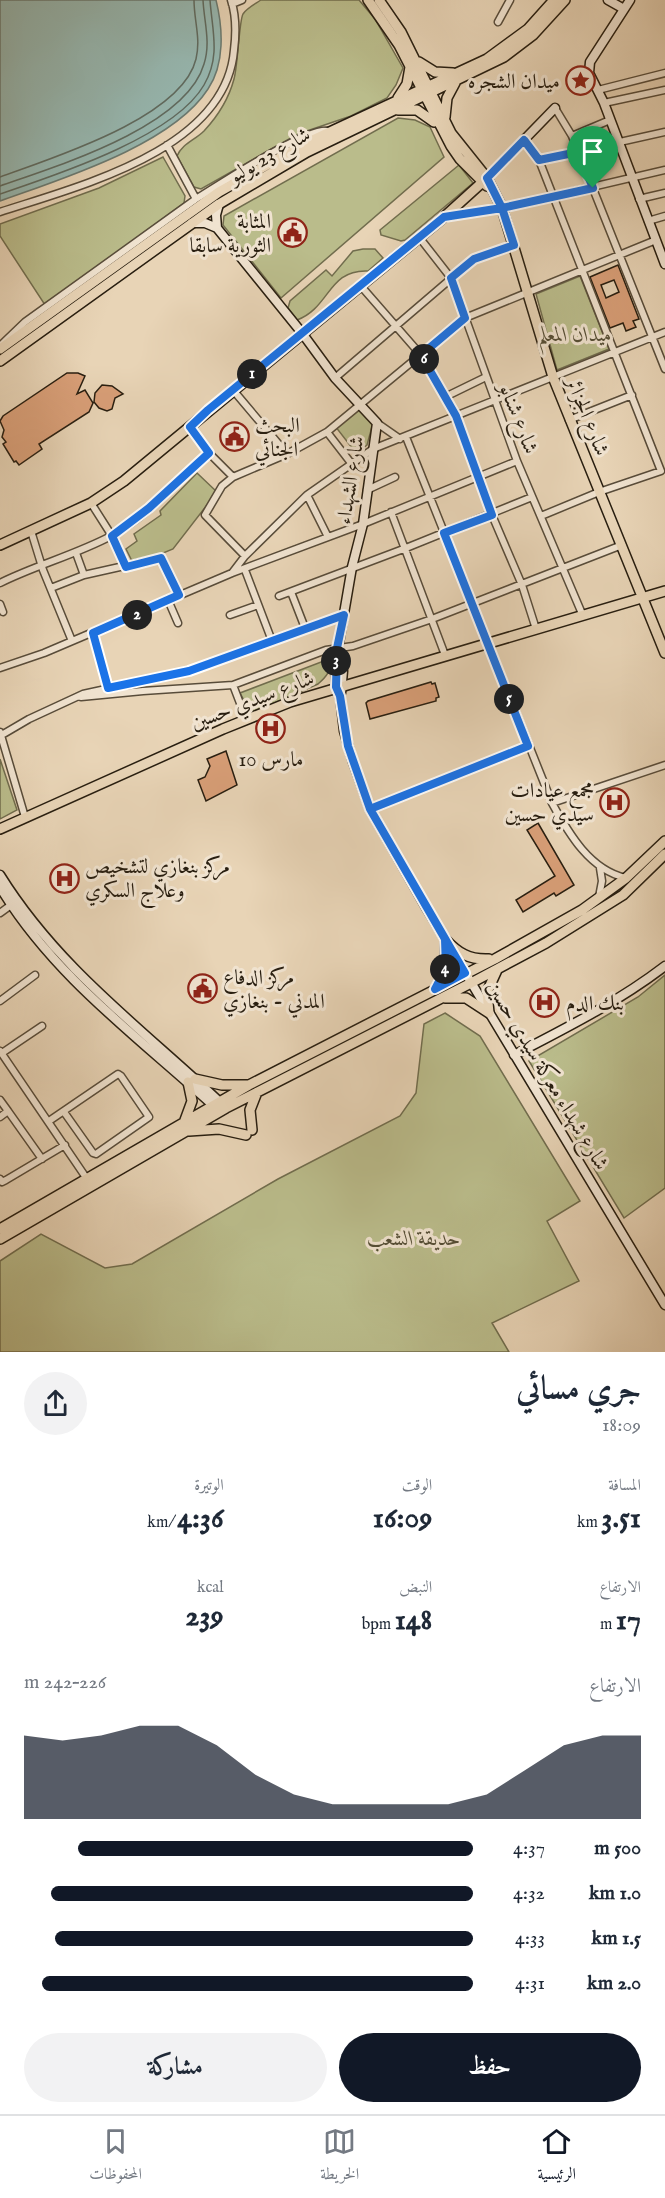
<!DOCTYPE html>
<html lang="ar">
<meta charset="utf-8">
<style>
:root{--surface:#fff;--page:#f2f2f3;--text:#1f2937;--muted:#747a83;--line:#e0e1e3;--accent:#111827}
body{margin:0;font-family:"IM FELL English",Amiri,serif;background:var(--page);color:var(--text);direction:rtl;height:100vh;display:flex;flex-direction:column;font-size:22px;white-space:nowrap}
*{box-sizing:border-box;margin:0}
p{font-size:20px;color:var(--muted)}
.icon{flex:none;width:33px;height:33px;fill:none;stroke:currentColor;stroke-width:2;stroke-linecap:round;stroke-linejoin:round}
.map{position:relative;height:1352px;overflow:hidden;direction:ltr}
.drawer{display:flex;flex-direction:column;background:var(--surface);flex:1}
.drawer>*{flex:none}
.pin{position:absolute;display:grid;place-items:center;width:51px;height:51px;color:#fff;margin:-62px -26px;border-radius:50% 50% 50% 0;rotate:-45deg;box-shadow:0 0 6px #0007}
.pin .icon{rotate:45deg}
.km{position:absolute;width:30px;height:30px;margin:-15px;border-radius:50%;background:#222;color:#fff;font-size:16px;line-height:30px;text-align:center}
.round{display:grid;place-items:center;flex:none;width:63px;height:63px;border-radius:32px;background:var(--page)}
.overview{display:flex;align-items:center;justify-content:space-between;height:102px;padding:0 24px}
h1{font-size:33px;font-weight:800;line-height:45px}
.figures{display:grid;grid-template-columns:repeat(3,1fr);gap:9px;height:102px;padding:6px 24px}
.figures div{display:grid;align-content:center}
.figures b{font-size:30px;font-weight:800}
.figures small{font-size:16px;font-weight:400}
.figures p{font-size:16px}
.chart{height:168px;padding:12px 24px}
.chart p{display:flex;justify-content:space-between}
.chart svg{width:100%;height:108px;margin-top:6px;fill:var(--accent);opacity:.7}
.cta{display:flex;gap:12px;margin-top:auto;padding:12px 24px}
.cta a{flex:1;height:69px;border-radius:36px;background:var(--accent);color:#fff;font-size:24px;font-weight:800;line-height:69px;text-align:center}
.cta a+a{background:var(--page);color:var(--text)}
ul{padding:0 24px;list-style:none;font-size:20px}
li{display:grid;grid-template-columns:96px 72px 1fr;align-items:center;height:45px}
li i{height:15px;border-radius:8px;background:var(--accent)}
.dock{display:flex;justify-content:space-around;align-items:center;height:84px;border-top:2px solid var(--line);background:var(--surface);font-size:16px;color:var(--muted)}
.dock a{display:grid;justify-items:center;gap:3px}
.dock .current{color:var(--accent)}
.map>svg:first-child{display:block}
</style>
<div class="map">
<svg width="665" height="1352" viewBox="0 0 665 1352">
<rect width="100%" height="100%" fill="#e8d4b6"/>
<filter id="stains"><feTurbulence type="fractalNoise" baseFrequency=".00333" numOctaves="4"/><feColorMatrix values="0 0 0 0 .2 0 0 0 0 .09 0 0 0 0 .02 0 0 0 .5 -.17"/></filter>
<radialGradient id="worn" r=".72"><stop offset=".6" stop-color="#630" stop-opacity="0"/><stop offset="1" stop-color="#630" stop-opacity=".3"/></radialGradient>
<!-- green -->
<path fill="#babc8b" stroke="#716d4e" stroke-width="1.5" d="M261,0H359L375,19L403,68L396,85L387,98L351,116L298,134L201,189L194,187L177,156C182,144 195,140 204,131C217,117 229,98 234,79C238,65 239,21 243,14C247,8 255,4 261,0Z
M398,118L415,120L430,127L444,157L281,298L223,225L224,216Z
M163,157L185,196L184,203L45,305L0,236V224L99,188Z
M459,165L473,183L405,240L401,241L381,235L380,230Z
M363,249H375L383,258L368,271C328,269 330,308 297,320L288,308L290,301L326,270L332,276L353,251Z
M580,276L609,349L557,370L536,294Z
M362,407L373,423L367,445L356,453L335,426Z
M197,473L217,492L173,549L134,565L126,549L137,541L134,534L161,515L160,511Z
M329,659C332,671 326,677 318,684L251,713L240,693Z
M0,759L17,810L0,819Z
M665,975V1188L624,1218L529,1061L638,997Z
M445,1013L480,1036L580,1201L547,1221L579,1281L492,1323L509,1352H0V1261L41,1234L105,1268L132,1264L278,1179L400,1116L416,1093L424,1024Z"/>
<!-- water -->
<path fill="#97b8b1" stroke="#6b7a71" stroke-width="1.5" d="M0,0H216C223,28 225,64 208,89C172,145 61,179 0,201Z"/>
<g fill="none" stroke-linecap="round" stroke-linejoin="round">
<!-- shore -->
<path stroke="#606b60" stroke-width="1.5" d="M0,177C52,158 182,118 196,59C201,38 194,21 194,0
M0,186C57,166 186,127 204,64C211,42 204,22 203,0
M0,194C56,175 174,137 204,85C221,56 212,30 210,0"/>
</g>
<!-- building -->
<path fill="#d99f78" stroke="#281e10" stroke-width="1.5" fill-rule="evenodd" d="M618,265L639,319L633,321L636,327L626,331L623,323L610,328L590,277ZM614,280L619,292L606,298L601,285Z
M67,373H78L85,376L77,394L85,390L93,403L89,412L39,444L42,449L19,465L16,461L14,462L3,444L6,442L2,437L4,430L0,421L3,416Z
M102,385L112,386L123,394L115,398L112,409L107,411L99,408L94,402L95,393Z
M431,682L432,684L435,683L439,697L436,698V701L370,719L366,703L368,701Z
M226,751L237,785L206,801L198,780L205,777L210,766L207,759Z
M538,823L574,885L556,896L554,893L523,912L516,900L555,876L527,830Z"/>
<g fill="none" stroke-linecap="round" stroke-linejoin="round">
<defs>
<path id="street" d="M232,4L242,0
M498,22L510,0
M598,90L665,73
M604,103L665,90
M555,108L572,136L665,369
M572,136L610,120
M524,140L539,160L661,471L599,492L541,516
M167,145L196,199C219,185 306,127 328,131
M539,160L665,132
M639,199L665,193
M0,212C79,186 226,150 234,50C236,34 236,15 231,0
M446,217L502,208L665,170
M648,221L665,216
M419,237L451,278L517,461L583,616
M360,285L421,355L456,416L492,515L522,585L536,629
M2,344L25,322L196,199
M335,378L474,259L514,245
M233,390L287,454
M445,397L486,377
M569,420L632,395
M377,423L400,439
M190,427L209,453L233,477
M327,432L351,463
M406,437L552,803C569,834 590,870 626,878
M367,490L395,477
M307,495L328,537
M91,503L112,536L126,567
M391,512L445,655
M31,531L43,570L72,641
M76,553L84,575
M245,556L205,515L222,486L233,477L287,454L327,432L465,318L656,240
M245,570L272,641
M232,573L363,524L517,461
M0,583C36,565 75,555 111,536C148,516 178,481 209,453
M51,588L84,575L160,558L163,560L179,595
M291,592L305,628
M279,596L406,548L532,497
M168,600L178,623
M0,604L3,612
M230,615L258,605
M93,633L108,688
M0,668L44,653L232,573L245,556L307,495L373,449L665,332
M81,697L143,691L233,685
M246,719L233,685L326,650L353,646L432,619L622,545
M0,732L25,817
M0,736L29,719L83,694L189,671L344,615
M552,803L665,765
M370,809L528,746
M599,897L602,881L600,868
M0,913L11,905
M0,1001L35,975
M0,1051L87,1179
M2,1053L42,1026
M0,1100L8,1111
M0,1117L8,1111L42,1159
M49,1121L118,1074L121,1076L149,1117L96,1154L93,1153L64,1112
M0,1179L2,1182L6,1180L65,1145"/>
<path id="secondary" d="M608,0L624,9
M630,0L590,62L589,73L604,103L665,264
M487,178L555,108
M192,223H205L217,228L302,333L335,378L377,423L363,524L352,567L335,666L336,687L340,696L344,731L353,762L370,809L427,909L665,1305
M217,228L216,215L219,204
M339,653L343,671L341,693
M0,875C59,970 144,1030 224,1106
M0,887C54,977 141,1039 217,1109
M514,1055C566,1028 618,1002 665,966"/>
<path id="primary" d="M368,0L399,45L451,146L460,159L487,186
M379,0L401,32L451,133L487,178L502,208L553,377L665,653
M419,62L435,72L453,73
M398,98L407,84L410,67
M398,110H417L434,122
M445,117L447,98L455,83
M0,349L219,192L306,143L487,59L528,29L554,0
M0,361L219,204L307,152L504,57L533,35L565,0
M0,545L91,503L124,481L444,217L487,178
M0,829L223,729L290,702L665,591
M445,939C458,953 469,960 489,959
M436,988L446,968L445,939
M445,998H466L489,1013
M489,1013L487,992L497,970
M195,1079L222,1085H247
M185,1120L192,1101L188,1082
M252,1130L250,1110L257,1092
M189,1131L219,1129L246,1135
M0,1229L249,1085L495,959L582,910L626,878L665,841
M0,1239L226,1108L471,983L546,943L623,895L665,854"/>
</defs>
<!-- street casing -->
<use href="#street" stroke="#584c3a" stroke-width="9"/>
<!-- secondary casing -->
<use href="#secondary" stroke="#281e10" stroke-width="11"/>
<!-- primary casing -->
<use href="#primary" stroke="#281e10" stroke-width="12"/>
<!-- street -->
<use href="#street" stroke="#f0e3d0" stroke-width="6"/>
<!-- secondary -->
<use href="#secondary" stroke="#f0e3d0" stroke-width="8"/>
<!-- primary -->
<use href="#primary" stroke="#e8d4b6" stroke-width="9"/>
</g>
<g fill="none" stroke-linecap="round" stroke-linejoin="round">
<defs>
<path id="route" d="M593,188L502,208L444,217L208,410L190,427L209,453L149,508L112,536L126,567L161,558L179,595L93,633L108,688L189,671L344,615L337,648L336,687L340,696L348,746L370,809L465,973L435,989L446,968L445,939L370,809L528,746L444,533L492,515L456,416L421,355L465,318L451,278L474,259L514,245L502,208L487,178L524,140L539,160L578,152L593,188"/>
</defs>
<!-- route casing -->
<use href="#route" stroke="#fff" stroke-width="12"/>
<!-- route -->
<use href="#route" stroke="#1a73e8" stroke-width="8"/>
</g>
<!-- icons -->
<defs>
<symbol id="sight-ring" viewBox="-11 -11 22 22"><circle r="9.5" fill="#f0e3d0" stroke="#8f2418" stroke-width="1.5"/><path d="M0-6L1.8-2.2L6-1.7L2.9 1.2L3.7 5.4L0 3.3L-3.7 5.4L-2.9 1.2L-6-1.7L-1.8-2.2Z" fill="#8f2418"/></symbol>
<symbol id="civic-ring" viewBox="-11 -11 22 22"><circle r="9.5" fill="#f0e3d0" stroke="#8f2418" stroke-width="1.5"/><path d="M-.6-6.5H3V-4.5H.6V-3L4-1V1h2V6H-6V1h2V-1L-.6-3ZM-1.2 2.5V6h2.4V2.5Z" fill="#8f2418"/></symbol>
<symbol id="hospital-ring" viewBox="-11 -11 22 22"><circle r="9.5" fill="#f0e3d0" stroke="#8f2418" stroke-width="1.5"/><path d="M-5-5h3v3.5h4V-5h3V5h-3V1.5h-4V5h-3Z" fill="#8f2418"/></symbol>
</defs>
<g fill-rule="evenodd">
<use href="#sight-ring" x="564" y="64" width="33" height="33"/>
<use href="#civic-ring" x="276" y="216" width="33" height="33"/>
<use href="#civic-ring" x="218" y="420" width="33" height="33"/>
<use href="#hospital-ring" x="254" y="712" width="33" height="33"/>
<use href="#hospital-ring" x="598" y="786" width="33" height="33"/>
<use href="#hospital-ring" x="48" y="862" width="33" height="33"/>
<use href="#civic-ring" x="186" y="972" width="33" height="33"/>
<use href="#hospital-ring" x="528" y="986" width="33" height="33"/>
</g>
<g text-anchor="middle" stroke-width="6" stroke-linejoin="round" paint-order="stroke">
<!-- poi labels -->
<g font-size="21" fill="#281e10" stroke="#f0e3d0" text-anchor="start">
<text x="560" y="88" text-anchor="end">ميدان الشجره</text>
<text x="271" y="228" text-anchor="end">المثابة<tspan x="271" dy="24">الثورية سابقا</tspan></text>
<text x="255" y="432">البحث<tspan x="255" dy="24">الجنائي</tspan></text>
<text x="271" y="766" text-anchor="middle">10 مارس</text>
<text x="594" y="797" text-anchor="end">مجمع عيادات<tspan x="594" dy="24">سيدي حسين</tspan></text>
<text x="85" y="873">مركز بنغازي لتشخيص<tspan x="85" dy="24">وعلاج السكري</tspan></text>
<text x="223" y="984">مركز الدفاع<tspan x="223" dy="24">المدني - بنغازي</tspan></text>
<text x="566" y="1010">بنك الدم</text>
</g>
<!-- street labels -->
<g font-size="21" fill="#281e10" stroke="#f0e3d0">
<text transform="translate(269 155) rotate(-30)" y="7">شارع 23 يوليو</text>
<text transform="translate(588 416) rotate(68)" y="7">شارع الجزائر</text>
<text transform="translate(519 418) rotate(69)" y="7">شارع شنابو</text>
<text transform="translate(350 480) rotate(-81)" y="7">شارع الشهداء</text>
<text transform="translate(252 700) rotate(-21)" y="7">شارع سيدي حسين</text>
<text transform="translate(548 1075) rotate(59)" y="7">شارع شهداء معركة سيدي حسين</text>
</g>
<!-- park labels -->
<g font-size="21" font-style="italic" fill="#544d35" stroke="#f0e3d0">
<text x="575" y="341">ميدان المعلم</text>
<text x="414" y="1245">حديقة الشعب</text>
</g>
</g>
<rect width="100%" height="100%" filter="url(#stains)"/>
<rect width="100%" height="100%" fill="url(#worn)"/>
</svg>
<div class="pin" style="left:593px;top:188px;background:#1e9e55"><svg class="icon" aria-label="arrive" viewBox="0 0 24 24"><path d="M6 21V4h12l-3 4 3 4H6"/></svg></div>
<b class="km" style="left:252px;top:374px">1</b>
<b class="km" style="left:137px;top:615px">2</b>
<b class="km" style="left:336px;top:661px">3</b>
<b class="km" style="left:445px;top:969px">4</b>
<b class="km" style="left:509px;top:699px">5</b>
<b class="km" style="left:424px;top:359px">6</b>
</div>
<section class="drawer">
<div class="overview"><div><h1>جري مسائي</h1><p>18:09</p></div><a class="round"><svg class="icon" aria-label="share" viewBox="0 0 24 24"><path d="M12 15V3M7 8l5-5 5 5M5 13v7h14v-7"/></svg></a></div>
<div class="figures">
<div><p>المسافة</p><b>3.51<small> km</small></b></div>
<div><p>الوقت</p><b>16:09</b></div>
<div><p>الوتيرة</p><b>4:36<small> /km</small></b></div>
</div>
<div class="figures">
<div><p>الارتفاع</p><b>17<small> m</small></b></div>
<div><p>النبض</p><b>148<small> bpm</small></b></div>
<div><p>kcal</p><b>239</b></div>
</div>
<div class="chart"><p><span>الارتفاع</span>226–242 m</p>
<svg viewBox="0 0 160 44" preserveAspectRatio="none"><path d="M0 44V10L10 12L20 10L30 6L40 6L50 14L60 26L70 34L80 38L90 38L100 38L110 38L120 34L130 24L140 14L150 10L160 10V44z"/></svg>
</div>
<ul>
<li><b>500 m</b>4:37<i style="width:88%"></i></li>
<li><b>1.0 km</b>4:32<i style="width:94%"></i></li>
<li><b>1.5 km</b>4:33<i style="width:93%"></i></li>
<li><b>2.0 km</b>4:31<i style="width:96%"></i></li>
</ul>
<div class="cta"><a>حفظ</a><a>مشاركة</a></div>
</section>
<nav class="dock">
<a class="current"><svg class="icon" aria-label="home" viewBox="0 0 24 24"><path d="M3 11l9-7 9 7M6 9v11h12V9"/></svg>الرئيسية</a>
<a><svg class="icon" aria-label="map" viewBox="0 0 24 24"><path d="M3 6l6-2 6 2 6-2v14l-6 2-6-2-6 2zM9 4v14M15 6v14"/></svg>الخريطة</a>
<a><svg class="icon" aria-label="saved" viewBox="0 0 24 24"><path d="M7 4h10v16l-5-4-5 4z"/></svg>المحفوظات</a>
</nav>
